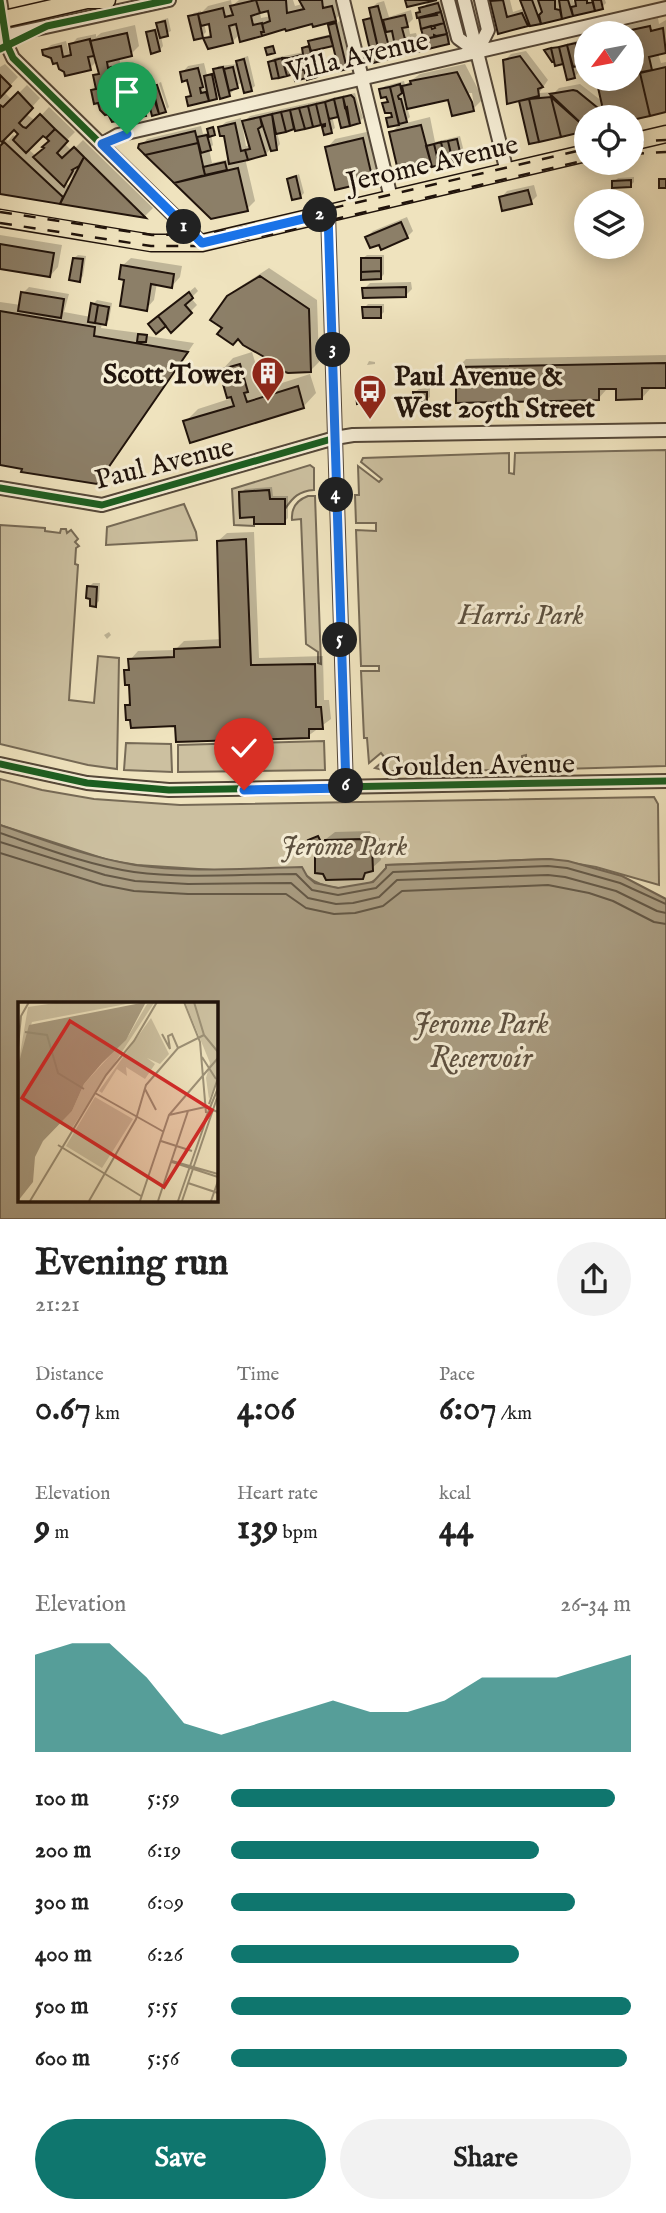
<!DOCTYPE html>
<meta charset="utf-8">
<style>
:root{--surface:#fff;--page:#f2f2f2;--text:#222;--muted:#767676;--accent:#0f766e}
body{margin:0;font-family:"IM FELL English",serif;background:var(--page);color:var(--text);height:100vh;display:flex;flex-direction:column;font-size:26px;white-space:nowrap}
*{box-sizing:border-box;margin:0}
p{font-size:23px;color:var(--muted)}
.icon{flex:none;width:38px;height:38px;fill:none;stroke:currentColor;stroke-width:2;stroke-linecap:round;stroke-linejoin:round}
.map{position:relative;height:1219px;overflow:hidden}
.details{display:flex;flex-direction:column;background:var(--surface);flex:1}
.details>*{flex:none}
.needle{width:46px;rotate:238deg}
.buttons{position:absolute;left:574px;top:21px;display:grid;gap:14px}
.buttons a{display:grid;place-items:center;width:70px;height:70px;border-radius:50%;background:var(--surface);box-shadow:0 4px 18px #0003;font-size:35px}
.pin{position:absolute;display:grid;place-items:center;width:60px;height:60px;color:#fff;margin:-72px -30px;border-radius:50% 50% 50% 0;rotate:-45deg;box-shadow:0 0 7px #0007}
.pin .icon{rotate:45deg}
.km{position:absolute;width:35px;height:35px;margin:-18px;border-radius:50%;background:#222;color:#fff;font-size:19px;line-height:35px;text-align:center}
.round{display:grid;place-items:center;flex:none;width:74px;height:74px;border-radius:37px;background:var(--page)}
.headline{display:flex;align-items:center;justify-content:space-between;height:119px;padding:0 35px}
h1{font-size:38px;font-weight:700;line-height:52px}
.stats{display:grid;grid-template-columns:repeat(3,1fr);gap:10px;height:119px;padding:7px 35px}
.stats div{display:grid;align-content:center}
.stats b{font-size:35px;font-weight:700}
.stats small{font-size:19px;font-weight:400}
.stats p{font-size:19px}
.chart{height:196px;padding:14px 35px}
.chart p{display:flex;justify-content:space-between}
.chart svg{width:100%;height:126px;margin-top:7px;fill:var(--accent);opacity:.7}
.primary-button{display:flex;gap:14px;margin-top:auto;padding:14px 35px}
.primary-button a{flex:1;height:80px;border-radius:42px;background:var(--accent);color:#fff;font-size:28px;font-weight:700;line-height:80px;text-align:center}
.primary-button a+a{background:var(--page);color:var(--text)}
ul{padding:0 35px;list-style:none;font-size:23px}
li{display:grid;grid-template-columns:112px 84px 1fr;align-items:center;height:52px}
li i{height:18px;border-radius:9px;background:var(--accent)}
.map>svg:first-child{display:block}
</style>
<div class="map">
<svg width="666" height="1219" viewBox="0 0 666 1219">
<rect width="100%" height="100%" fill="#efe3be"/>
<filter id="stains"><feTurbulence type="fractalNoise" baseFrequency=".00286" numOctaves="4"/><feColorMatrix values="0 0 0 0 .2 0 0 0 0 .09 0 0 0 0 .02 0 0 0 .5 -.17"/></filter>
<radialGradient id="worn" r=".72"><stop offset=".6" stop-color="#630" stop-opacity="0"/><stop offset="1" stop-color="#630" stop-opacity=".3"/></radialGradient>
<!-- green -->
<path fill="#ccc0a0" stroke="#766a56" stroke-width="2" d="M666,450V766L526,770V755L522,756V770L387,771L375,768L386,759L381,753L369,763L367,738H364L361,671H379V666H361L356,530L376,531V523H356L355,495H359L358,466L379,482L382,479L361,462L363,458L509,453V473L514,474L515,453Z
M310,465L314,468V490C299,491 293,497 285,509V499H270L269,490L239,493L240,517H254V526L234,525L232,489Z
M308,496H315L321,664L318,663V652L306,644L301,519L292,520C291,508 297,500 308,496Z
M184,504L196,532L197,540L106,545L107,527Z
M0,525L45,528V531L60,533L61,529H66L67,533L71,530L78,539L75,542L79,546L76,548L75,564L78,565L69,700L94,703L98,656L119,658L117,769L88,765L0,744Z
M324,741L325,770L178,772V745Z
M126,743L171,744L172,772L124,770Z
M0,779L42,790L94,799L180,805L654,797L658,804L659,885L596,867L549,859L386,865V868C383,872 379,877 375,880C357,893 323,890 307,876L137,865L108,860L0,825Z"/>
<!-- water -->
<path fill="#a99c81" stroke="#726552" stroke-width="2" fill-rule="evenodd" d="M0,825C44,840 88,857 135,865C189,873 247,868 302,867L307,876L315,883L338,888L373,882L386,868V865L549,859L568,861L622,876L666,899V1219H0ZM19,1004H215V1200H19Z"/>
<!-- shadow -->
<path fill="#0003" fill-rule="evenodd" d="M231,0L232,6L239,0H293L295,6L302,4L301,0H340L343,11L335,20L240,34L232,42L205,39L212,32L210,22L204,23L206,32L202,36L190,16L194,13L201,11V13L208,6ZM269,9L271,16L261,18L260,12Z
M407,0H435L433,2L442,0L452,39L449,43L375,61L365,21L373,16L371,9L377,3L384,1L389,17L411,10L413,19L408,24L410,34L416,33L418,39L425,37L418,14L429,1ZM438,11L439,17L432,18L431,13ZM435,23L437,29L431,31L440,37L433,39L429,25Z
M493,0H510L513,12L525,8L522,0H573L576,9H578L576,0H605L606,3L602,7L531,24L530,22L527,25L499,32L491,2Z
M168,18L171,31L161,36L163,46L160,50L148,32L159,27L158,23L162,20Z
M658,18L659,24L666,20V51L658,53L661,63L666,62V110L632,118L586,117V129L530,142L520,99L505,60L511,54L526,51L548,80L539,93L555,92L559,88L580,84L603,102L597,79H632V33H605L609,30Z
M340,21L350,63L346,67L334,44L314,49L320,72L316,75L297,79L295,72L270,62L274,58L304,52L303,48L311,44L314,38L332,34L330,26Z
M135,25L139,46L131,54L119,57L121,67L126,66L130,85L148,81L149,85L154,84L166,110L153,114L152,108L146,114L93,90L97,86L95,76L100,71L97,61L90,68L58,61L44,51L51,45L66,41L69,52L72,51L71,45L77,38L96,34V37L101,33Z
M579,40L580,44L586,42V66L583,67L581,59L576,64L578,73L574,77L565,62L557,64L554,48Z
M248,56L255,86L251,89L243,82L232,88L233,91L229,95L220,94L216,98L189,104L187,98L192,93L189,78L182,73L188,66L204,63L207,75L215,72L218,66L238,64L242,58Z
M5,64L18,77L4,92L12,100L27,85L40,98L26,114L36,121L49,107L75,132L64,143L72,151L83,140L153,208L145,216L0,192V67ZM14,128L21,134L17,138L13,135L8,141L4,137ZM43,134L51,141L36,156L28,149ZM78,171L70,187L66,183Z
M465,64L480,93L481,101L473,109L449,97L407,107L410,117L402,124L430,117L435,142L460,136L465,156L461,159L391,133L403,121L389,125L388,119L393,114L384,104L389,100L381,90L385,86L404,81L405,85L420,74ZM469,93H472L474,106H471Z
M161,82L169,107L167,109L159,83Z
M355,93L363,118L359,122L342,125L340,115L332,116L335,128L331,131L326,122L277,132L280,144L277,148L272,147L266,154L245,158L255,201L247,209L211,217L140,148L147,139L201,126L203,134L210,132V128L214,127L216,132L211,134L213,145L209,149L212,163L230,159L226,135L219,128L226,122L241,118L242,124L250,116ZM347,105L352,117L344,118L342,107ZM243,129H246L251,145L246,146Z
M371,131L380,171L372,179L327,148L335,139Z
M299,174L304,193L300,197L289,179Z
M634,177V182L630,186L614,182L618,178Z
M534,185L537,196L531,202L501,198L507,191Z
M407,217L413,231L407,237L380,242L367,237L373,231Z
M0,235L62,245L58,267L50,276L0,267Z
M78,255L86,256L83,276L79,280L74,258Z
M367,255H384V274L381,278L363,258Z
M131,258L182,266L180,277L172,286L157,283L154,300L146,309L126,279L122,266Z
M269,268L317,300L319,362L310,371L268,357L224,327L228,297L238,288Z
M411,282L412,289L406,295L364,289L370,283Z
M29,287L69,294L64,312L91,317L93,304L97,300L112,303L109,320L105,323H102L101,328L147,334V336L194,343L105,474L96,482L0,464V302L21,305L23,293Z
M195,287L198,291L191,298L197,305L171,331L166,324V311Z
M368,304H384V312L380,316L364,308Z
M252,352L260,378L257,381L260,390L310,374L316,393L304,406L191,441L185,422L198,409L229,399L221,371L233,358Z
M666,355V386H650V389L642,398L617,387H606V390L598,399L457,368L466,359Z
M369,361L375,362V364L367,365Z
M430,388V397L426,400L415,392L419,389Z
M272,487L273,496H288V518L284,522L256,515L241,493L245,489Z
M254,532L259,658L323,656L324,700H329L331,719L308,736L177,724L127,705L131,701V683L126,670L130,666V660L138,651L175,650L184,641L222,639L218,541L227,533Z
M93,583H100L99,601L95,605L89,587Z
M109,632L111,635L107,639L104,635Z
M370,831L372,837L380,838L381,860L362,877L317,871L318,847L326,839L335,832Z"/>
<g fill="none" stroke-linecap="round" stroke-linejoin="round">
<!-- shore -->
<path stroke="#645846" stroke-width="2" d="M0,833C44,848 88,865 134,872C187,879 243,874 296,874L312,890L338,895L376,888L393,872L548,866L567,868L620,883L666,904
M0,842L105,875L135,881L188,884L291,883L308,898L336,904L353,903L379,897L397,880L548,875L565,877L616,891L657,911L666,913
M0,853L103,885L134,891L188,894H286L306,908L334,914L355,913L383,906L402,891L548,885L589,893L613,901L654,922L666,924"/>
</g>
<!-- building -->
<path fill="#8c7f68" stroke="#20130b" stroke-width="2" d="M256,0H286L287,13L304,9L299,0H322L323,8L332,6L336,21L313,27L312,24L286,31L285,29L262,36L261,32H264L262,24L270,21L268,11L260,13Z
M256,0L260,13L251,16L253,25L262,23L264,32H261L262,36L240,42L236,24L229,26L233,43L208,49L203,38L211,37L209,24L201,26L198,14L223,8L225,17L233,15L230,6Z
M405,0H437L407,7Z
M503,0L507,17L522,13L528,26L498,34L490,1Z
M520,0H532L541,24L530,26Z
M538,0H555V9L560,10L562,19L541,24L539,15L542,12Z
M559,0H568L573,16L562,19Z
M575,0H587V3L593,2L595,11L573,16L571,7L576,6Z
M592,0H601L603,9L595,11Z
M438,3L441,12L417,18L416,13L420,12L419,8Z
M378,6L392,58L381,61L369,8Z
M441,12L444,23L421,29L419,18L437,15L436,13Z
M198,14L203,38L194,40L188,16Z
M405,15L408,27L402,28L405,39L410,38L414,53L392,58L390,47L395,46L392,31L386,32L383,20Z
M371,18L381,61L373,63L363,20Z
M165,21L168,36L160,38L156,23Z
M336,23L347,69L339,71L328,25Z
M444,23L447,34L436,36L434,35V37L424,39L421,29L431,26L432,29L435,28L434,26Z
M650,26L651,31L663,28L666,53L649,57L652,70L632,74V33H617Z
M155,30L160,51L151,54L146,32Z
M127,33L132,56L107,62L108,68L111,67L113,75L118,73L122,93L140,89L146,116L112,122L108,114L105,115L100,110L98,103L94,104L91,90L96,89L93,75L99,74L90,41Z
M447,34L449,44L428,49L426,39Z
M330,36L333,46L311,51L308,41Z
M90,39L94,56L88,57L91,70L65,76L64,72L59,69L57,63L53,64L51,58L43,55L42,50L61,46L63,57L71,55L69,44Z
M426,39L428,49L414,53L412,42Z
M576,43L580,60L576,61L577,66L573,67L567,45Z
M586,44V68L582,69L577,47Z
M567,45L575,78L567,80L559,47Z
M273,46L275,53L267,55L265,48Z
M309,46L317,77L307,80L302,48Z
M559,47L563,64L555,66L551,48Z
M551,48L554,61L552,62L544,50Z
M301,55L302,70L304,69L306,78L295,81L290,58Z
M520,56L543,87L538,89L539,96L507,104L503,60Z
M282,58L287,76L279,78L275,60Z
M290,58L294,74L287,76L282,58Z
M244,59L252,91L244,93L236,61Z
M275,60L279,78L272,79L268,62Z
M223,67L230,96L220,99L213,69Z
M233,67L238,88L229,91L224,69Z
M666,67V112L650,116L640,73Z
M198,68L203,87L200,88L201,93L206,92L209,101L188,106L186,97L191,96L187,80L182,82L180,72Z
M457,72L472,102L474,111L452,116L448,100L407,109L402,86L411,84L410,81Z
M640,73L650,116L632,120V117H609L604,114L597,83L617,79H632V75Z
M212,74L217,99L209,101L204,76Z
M0,75L11,86L0,98Z
M400,84L402,93L398,96L399,99H401L407,122L399,124L390,87Z
M157,85L166,112L159,114L152,86Z
M150,87L159,114L152,116L145,88Z
M390,87L399,125L388,127L386,118L392,117L391,113H385L382,103L388,102L386,97L381,98L379,89Z
M573,90L577,91L609,117H586V128L550,94Z
M18,92L33,108L19,123L23,127L26,128L40,114L55,129L46,138L43,136L26,153L13,140L18,134L14,130L2,142L0,141V105L3,107Z
M351,95L354,98L360,123L350,126L347,107L345,108L343,97Z
M343,97L350,126L341,128L334,99Z
M551,97L586,128V131L561,137Z
M551,97L561,137L539,142L529,99Z
M334,99L338,117L329,119L325,102Z
M529,99L539,142L529,144L519,101Z
M325,102L332,133L324,135L322,127L325,126V124L321,125L316,104Z
M316,104L321,125L313,127L308,106Z
M308,106L313,127L305,129L299,108Z
M299,108L305,129L295,131L290,110Z
M290,110L294,129L286,132L281,112Z
M281,112L286,132L276,134L272,114Z
M272,114L277,150L271,151L260,117Z
M260,117L262,126L258,129L266,155L248,160L245,150L250,149L242,121Z
M235,123L241,151L245,150L248,160L229,164L224,136H220L218,127Z
M421,125L432,167L399,175L389,132Z
M213,127L215,135L209,137L207,129Z
M55,129L68,141L57,153L62,158L74,147L84,157L79,166L72,170L73,171L64,187L33,157L44,148L42,147L49,141L46,138Z
M195,131L198,143L145,155L138,148L139,144Z
M207,135L211,150L201,153L197,137Z
M363,138L373,181L335,190L325,147Z
M457,139L462,161L453,163L448,141Z
M448,141L453,162L446,164L441,142Z
M4,142L63,197L60,204L0,194V146Z
M441,142L446,164L439,165L434,144Z
M198,143L205,175L174,183L145,155Z
M434,144L439,165L432,167L426,146Z
M84,157L146,218L60,204Z
M225,162L227,170L205,175L203,167Z
M238,168L248,211L211,219L174,183Z
M296,176L301,198L292,200L287,179Z
M659,179H666V188H659Z
M631,180V187L612,188V181Z
M528,190L532,204L502,211L499,197Z
M401,222L408,238L381,250L379,245L370,248L365,237Z
M0,244L54,253L50,277L0,269Z
M73,258L83,259L80,282L69,280Z
M361,258H381V271L361,272Z
M121,265L174,274L172,288L151,284L147,311L120,306L124,280L119,279Z
M381,271V279L361,280V272Z
M260,276L309,309L311,372L288,373L279,370L266,361V358L243,345L238,339L233,345L217,334L222,328L210,320L227,296Z
M406,287V297L363,298L362,288Z
M21,292L64,299L61,318L18,311Z
M189,292L193,298L185,305L192,313L171,333L158,316Z
M91,303L98,305L95,323L88,322Z
M98,305L109,307L106,325L95,323Z
M362,307H381V318H363Z
M0,311L95,327L94,336L188,352L97,484L21,472L22,469L0,465Z
M158,316L166,326L156,334L148,324Z
M138,334L147,335L146,342H137Z
M666,363V388H642V399L616,400V389H599V400L456,403V367Z
M240,364L248,392L244,393L247,402L298,386L304,408L190,443L183,421L234,406L231,397L227,398L219,370Z
M413,392H427V402H413Z
M356,394H361L362,403L357,404Z
M269,490L270,499H285V524H254V517L240,518L239,492Z
M246,539L251,665L315,664L316,707H321L323,729H309V738L176,742L175,726L131,728L130,720H126L125,705H130L129,685H125L124,670H129L128,659L174,657V649L220,647L217,541Z
M87,586L97,587L96,607L90,606V599L86,598Z
M318,836L321,842L310,846L308,840Z
M362,839L364,845L372,846L373,871L365,873L363,879L326,880L323,874L315,873V848L322,846L325,840Z"/>
<g fill="none" stroke-linecap="round" stroke-linejoin="round">
<defs>
<path id="minor" d="M0,0L7,45L13,58L202,243
M343,0L391,198
M448,0L458,38L477,52L488,30L481,0
M464,0L507,172
M0,37L169,0
M102,144L118,135L666,8
M328,213L346,788
M0,488L102,505L335,438L353,435L666,430
M0,764L87,783L169,790L666,781"/>
<path id="major" d="M87,0H107
M0,20L87,0
M632,142L666,134
M0,218L151,243H202L586,153"/>
</defs>
<!-- minor casing -->
<use href="#minor" stroke="#544738" stroke-width="16"/>
<!-- major casing -->
<use href="#major" stroke="#20130b" stroke-width="19"/>
<!-- minor -->
<use href="#minor" stroke="#f5edd5" stroke-width="12"/>
<!-- major -->
<use href="#major" stroke="#efe3be" stroke-width="16"/>
<!-- rail -->
<path stroke="#20130b" stroke-width="2.5" stroke-dasharray="12 12" stroke-linecap="butt" d="M632,142L666,140
M632,154L666,152
M0,212L152,235L205,234L269,223L586,149
M0,223L151,246H207L272,234L586,160"/>
<defs>
<path id="cycleway" d="M0,0L7,45L13,58L202,243L328,213L346,788
M0,49L47,26L169,0
M0,488L102,505L335,438
M0,764L87,783L169,790L666,781"/>
</defs>
<!-- cycleway casing -->
<use href="#cycleway" stroke="#f5edd5" stroke-width="11"/>
<!-- cycleway -->
<use href="#cycleway" stroke="#1b5e20" stroke-width="7"/>
</g>
<g fill="none" stroke-linecap="round" stroke-linejoin="round">
<defs>
<path id="route" d="M127,134L102,144L202,243L328,213L346,788L244,790"/>
</defs>
<!-- route casing -->
<use href="#route" stroke="#fff" stroke-width="14"/>
<!-- route -->
<use href="#route" stroke="#1a73e8" stroke-width="9"/>
</g>
<!-- icons -->
<defs>
<symbol id="building-pin" viewBox="-11 -11 22 30"><path d="M0 17L-7.5 6A9.5 9.5 0 1 1 7.5 6Z" fill="#8f2418" stroke="#f5edd5"/><path d="M-4-6H4V6H1V3H-1V6H-4ZM-2.5-4.3h1.7v1.8h-1.7ZM.8-4.3h1.7v1.8H.8ZM-2.5-1h1.7V.8h-1.7ZM.8-1h1.7V.8H.8Z" fill="#fff"/></symbol>
<symbol id="bus-pin" viewBox="-11 -11 22 30"><path d="M0 17L-7.5 6A9.5 9.5 0 1 1 7.5 6Z" fill="#8f2418" stroke="#f5edd5"/><path d="M-5-6H5V4H4V6H2V4H-2V6H-4V4H-5ZM-3.5-4V0h7V-4ZM-3.5 1.2v1.5H-2V1.2ZM2 1.2v1.5H3.5V1.2Z" fill="#fff"/></symbol>
</defs>
<g fill-rule="evenodd">
<use href="#building-pin" x="249" y="354" width="38" height="52"/>
<use href="#bus-pin" x="351" y="372" width="38" height="52"/>
</g>
<g text-anchor="middle" stroke-width="6" stroke-linejoin="round" paint-order="stroke">
<!-- street labels -->
<g font-size="28" fill="#20130b" stroke="#f5edd5">
<text transform="translate(357 55) rotate(-13)" y="10">Villa Avenue</text>
<text transform="translate(432 162) rotate(-13)" y="10">Jerome Avenue</text>
<text transform="translate(164 462) rotate(-14)" y="10">Paul Avenue</text>
<text transform="translate(478 764) rotate(-1)" y="10">Goulden Avenue</text>
</g>
<!-- poi labels -->
<g font-size="28" font-weight="bold" fill="#20130b" stroke="#f5edd5" text-anchor="end">
<text x="244" y="383">Scott Tower</text>
<text x="394" y="385" text-anchor="start">Paul Avenue &amp;<tspan x="394" dy="32">West 205th Street</tspan></text>
</g>
<!-- park labels -->
<g font-size="28" font-style="italic" fill="#5c503f" stroke="#f5edd5">
<text x="521" y="624">Harris Park</text>
<text x="344" y="855">Jerome Park</text>
</g>
<!-- water labels -->
<g font-size="30" font-style="italic" fill="#5e5140" stroke="#f5edd5">
<text x="481" y="1033">Jerome Park<tspan x="481" dy="34">Reservoir</tspan></text>
</g>
</g>
<!-- overview -->
<g transform="translate(18 1002)">
<rect width="200" height="200" fill="#efe3be"/>
<path d="M44,0H119L14,20L0,64L10,5ZM167,0L199,1V81L191,97L188,76L192,61ZM136,1L54,126L43,120L54,109L66,82L111,33L129,2ZM133,16L151,52L142,62L129,56L137,62L127,77L108,65L109,74L99,67L84,91L81,89ZM77,95L115,117L84,166L48,144Z" fill="#ccc0a0"/>
<path d="M128,0L108,38L84,61L66,82L54,109L25,139L17,155L15,180L0,199V64L11,23Z" fill="#a99c81"/>
<path fill="none" stroke="#9c9076" stroke-width="2" d="M166,0L182,40L188,111M176,0L186,33L200,50M7,30L29,33L40,71L66,87M144,32L152,47L150,34L154,32L160,46M0,45L3,14L11,0M184,55L198,77M127,87L138,108M77,91L146,130M191,102L200,76M151,113L187,105L200,110M187,118L200,86M143,139L174,149M40,143L123,194M154,159L200,172M154,160L200,175M170,181L200,191M12,199L88,73L116,39L139,0M71,199L118,117L128,83L160,46L186,33M122,199L151,113L200,56M140,199L170,109M160,199L188,118M164,199L199,96M193,199L200,179"/>
<path fill="#d62828" fill-opacity="0.15" stroke="#d62828" stroke-width="3.5" d="M52,19L194,108L146,185L4,96Z"/>
<rect width="200" height="200" fill="none" stroke="#20130b" stroke-width="3.5"/>
</g>
<rect width="100%" height="100%" filter="url(#stains)"/>
<rect width="100%" height="100%" fill="url(#worn)"/>
</svg>
<div class="buttons">
<a><svg class="needle" viewBox="-14 -14 28 28"><path d="M0-13l5 13h-10z" fill="#e53935"/><path d="M0 13l5-13h-10z" fill="#767676"/></svg></a>
<a><svg class="icon" aria-label="locate" viewBox="0 0 24 24"><circle cx="12" cy="12" r="6"/><path d="M12 2v4M12 18v4M2 12h4M18 12h4"/></svg></a>
<a><svg class="icon" aria-label="layers" viewBox="0 0 24 24"><path d="M12 4l9 5-9 5-9-5zM3 14l9 5 9-5"/></svg></a>
</div>
<div class="pin" style="left:127px;top:134px;background:#1e9e55"><svg class="icon" aria-label="arrive" viewBox="0 0 24 24"><path d="M6 21V4h12l-3 4 3 4H6"/></svg></div>
<div class="pin" style="left:244px;top:790px;background:#d93025"><svg class="icon" aria-label="check" viewBox="0 0 24 24"><path d="M5 12l5 5 9-10"/></svg></div>
<b class="km" style="left:184px;top:227px">1</b>
<b class="km" style="left:320px;top:215px">2</b>
<b class="km" style="left:333px;top:350px">3</b>
<b class="km" style="left:336px;top:495px">4</b>
<b class="km" style="left:340px;top:640px">5</b>
<b class="km" style="left:346px;top:786px">6</b>
</div>
<section class="details">
<div class="headline"><div><h1>Evening run</h1><p>21:21</p></div><a class="round"><svg class="icon" aria-label="share" viewBox="0 0 24 24"><path d="M12 15V3M7 8l5-5 5 5M5 13v7h14v-7"/></svg></a></div>
<div class="stats">
<div><p>Distance</p><b>0.67<small> km</small></b></div>
<div><p>Time</p><b>4:06</b></div>
<div><p>Pace</p><b>6:07<small> /km</small></b></div>
</div>
<div class="stats">
<div><p>Elevation</p><b>9<small> m</small></b></div>
<div><p>Heart rate</p><b>139<small> bpm</small></b></div>
<div><p>kcal</p><b>44</b></div>
</div>
<div class="chart"><p><span>Elevation</span>26–34 m</p>
<svg viewBox="0 0 160 44" preserveAspectRatio="none"><path d="M0 44V10L10 6L20 6L30 18L40 34L50 38L60 34L70 30L80 26L90 30L100 30L110 26L120 18L130 18L140 18L150 14L160 10V44z"/></svg>
</div>
<ul>
<li><b>100 m</b>5:59<i style="width:96%"></i></li>
<li><b>200 m</b>6:19<i style="width:77%"></i></li>
<li><b>300 m</b>6:09<i style="width:86%"></i></li>
<li><b>400 m</b>6:26<i style="width:72%"></i></li>
<li><b>500 m</b>5:55<i style="width:100%"></i></li>
<li><b>600 m</b>5:56<i style="width:99%"></i></li>
</ul>
<div class="primary-button"><a>Save</a><a>Share</a></div>
</section>
